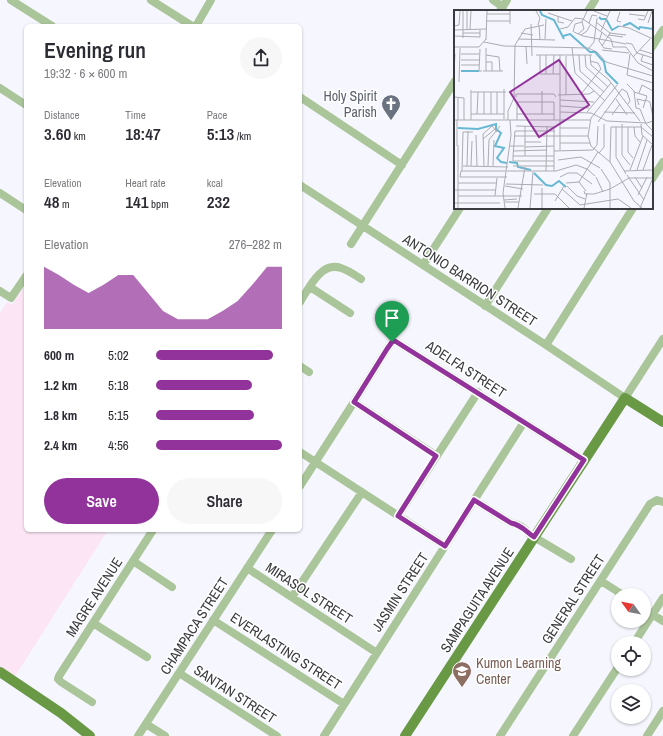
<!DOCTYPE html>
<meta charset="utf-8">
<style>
:root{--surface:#fff;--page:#f7f7f7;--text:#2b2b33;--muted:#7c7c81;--accent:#92339b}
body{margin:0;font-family:"Archivo Narrow",sans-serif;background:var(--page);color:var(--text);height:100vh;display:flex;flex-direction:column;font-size:15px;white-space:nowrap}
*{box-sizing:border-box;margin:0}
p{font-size:13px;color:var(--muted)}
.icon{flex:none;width:22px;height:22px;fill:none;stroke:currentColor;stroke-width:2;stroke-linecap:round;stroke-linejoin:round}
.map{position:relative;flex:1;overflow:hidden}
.sheet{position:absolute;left:24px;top:24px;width:278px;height:508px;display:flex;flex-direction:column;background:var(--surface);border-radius:6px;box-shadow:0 1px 3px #0004}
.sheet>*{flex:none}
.needle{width:26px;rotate:303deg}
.controls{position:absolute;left:611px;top:588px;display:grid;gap:8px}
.controls a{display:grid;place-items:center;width:40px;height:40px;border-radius:50%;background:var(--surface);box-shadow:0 1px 3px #0004;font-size:20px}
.pin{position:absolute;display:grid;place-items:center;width:34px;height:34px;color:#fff;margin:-41px -17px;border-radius:50% 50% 50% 0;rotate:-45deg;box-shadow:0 0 4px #0007}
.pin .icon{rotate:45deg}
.round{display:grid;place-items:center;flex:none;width:42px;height:42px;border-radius:21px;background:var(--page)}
.headline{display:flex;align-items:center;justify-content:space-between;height:68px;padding:0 20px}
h1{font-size:22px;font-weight:600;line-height:30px}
.metrics{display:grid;grid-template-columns:repeat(3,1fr);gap:6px;height:68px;padding:4px 20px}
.metrics div{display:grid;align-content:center}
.metrics b{font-size:17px;font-weight:600}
.metrics small{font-size:11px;font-weight:400}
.metrics p{font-size:11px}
.chart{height:112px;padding:8px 20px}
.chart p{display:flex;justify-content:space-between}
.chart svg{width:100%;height:72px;margin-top:4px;fill:var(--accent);opacity:.7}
.action{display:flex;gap:8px;margin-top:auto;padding:8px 20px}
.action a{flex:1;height:46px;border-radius:24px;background:var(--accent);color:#fff;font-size:16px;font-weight:600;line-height:46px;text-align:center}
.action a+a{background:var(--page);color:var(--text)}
ul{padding:0 20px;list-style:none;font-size:13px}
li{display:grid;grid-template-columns:64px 48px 1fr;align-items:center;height:30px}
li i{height:10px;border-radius:5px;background:var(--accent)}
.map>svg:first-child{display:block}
</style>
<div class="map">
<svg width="663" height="736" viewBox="0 0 663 736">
<rect width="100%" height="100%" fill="#f6f7fe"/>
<!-- education -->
<path fill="#fce6f5" d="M26,284V530H108L14,678L0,669V313L7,302L12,305Z"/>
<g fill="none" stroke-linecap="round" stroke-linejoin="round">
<!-- minor -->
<path stroke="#abc59a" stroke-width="8" d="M11,0L52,26
M151,0L192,26
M493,0L503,7
M500,11L507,0
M588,11L595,0
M196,26L211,0
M652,47L663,30
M0,88L26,105
M300,97L402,165
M652,179L663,162
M300,185L546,345L625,398L663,339
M0,193L26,210
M351,244L455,81
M423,265L460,208
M310,287L350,313
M0,291L11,298L26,276
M300,302C309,288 321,261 341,268C348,270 355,275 361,279
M485,306L548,208
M546,345L633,208
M300,366L309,372
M354,402L437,456
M300,452L445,546
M300,486L354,402L387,349L392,342L395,341L584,460
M474,500L511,523C519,524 524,527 529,534L571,559
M398,516L478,392
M133,561L172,587
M247,568L377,653
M601,581L623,595
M292,597L362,492
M644,609L663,621
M213,620L344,704
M93,623L147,657
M634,643L663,598
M179,673L277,736
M92,702L61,682L58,679L59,676L153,530
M146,724L165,736
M138,736L272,530
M324,736L524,422
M500,736L650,504L657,500L663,502
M573,736L618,667
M647,736L663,711"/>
<!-- major -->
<path stroke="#699945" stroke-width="10" d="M0,672L61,713L90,736
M405,736L625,398L663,422"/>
</g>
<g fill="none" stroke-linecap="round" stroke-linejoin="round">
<defs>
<path id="route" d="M395,341L584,460L534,537C526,532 522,525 511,523L474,500L445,546L398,516L436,456L354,402L387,349L392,342Z"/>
</defs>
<!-- route casing -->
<use href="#route" stroke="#fff" stroke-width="8"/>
<!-- route -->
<use href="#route" stroke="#92339b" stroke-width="5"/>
</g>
<!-- icons -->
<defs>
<symbol id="church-pin" viewBox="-11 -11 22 30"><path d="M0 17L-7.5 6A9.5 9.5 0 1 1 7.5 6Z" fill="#6b7280" stroke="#fff"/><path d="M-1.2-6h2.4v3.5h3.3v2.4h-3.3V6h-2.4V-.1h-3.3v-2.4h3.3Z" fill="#fff"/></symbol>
<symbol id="school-pin" viewBox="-11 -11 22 30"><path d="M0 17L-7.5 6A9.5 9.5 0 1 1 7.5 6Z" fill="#8d6e63" stroke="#fff"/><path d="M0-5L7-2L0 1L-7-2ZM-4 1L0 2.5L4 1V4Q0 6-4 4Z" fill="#fff"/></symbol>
</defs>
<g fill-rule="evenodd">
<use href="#church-pin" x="380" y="93" width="22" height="30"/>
<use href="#school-pin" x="451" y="660" width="22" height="30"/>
</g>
<g text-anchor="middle" stroke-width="3" stroke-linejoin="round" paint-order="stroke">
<!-- worship labels -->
<g font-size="14" fill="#5b616d" stroke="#fff" text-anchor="end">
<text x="377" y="101">Holy Spirit<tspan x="377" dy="16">Parish</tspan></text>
</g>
<!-- street labels -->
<g font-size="14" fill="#3a3b3f" stroke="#fff">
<text transform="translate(470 280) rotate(33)" y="5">ANTONIO BARRION STREET</text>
<text transform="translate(466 369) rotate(33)" y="5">ADELFA STREET</text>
<text transform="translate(400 592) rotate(-57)" y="5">JASMIN STREET</text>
<text transform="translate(309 593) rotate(33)" y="5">MIRASOL STREET</text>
<text transform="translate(94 597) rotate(-57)" y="5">MAGRE AVENUE</text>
<text transform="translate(573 599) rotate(-57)" y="5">GENERAL STREET</text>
<text transform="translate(477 600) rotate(-57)" y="5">SAMPAGUITA AVENUE</text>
<text transform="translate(194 626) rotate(-57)" y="5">CHAMPACA STREET</text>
<text transform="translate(286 651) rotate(33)" y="5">EVERLASTING STREET</text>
<text transform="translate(235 694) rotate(33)" y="5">SANTAN STREET</text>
</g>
<!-- education labels -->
<g font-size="14" fill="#785e54" stroke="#fff" text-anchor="start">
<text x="476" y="668">Kumon Learning<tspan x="476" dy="16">Center</tspan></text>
</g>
</g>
<!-- overview -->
<g transform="translate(454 10)">
<rect width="199" height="199" fill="#f6f7fe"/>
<path fill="none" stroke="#68b8d4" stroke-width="2" d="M86,1L88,5L100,10L110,29M145,7L147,9H152L158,20L165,16M169,16L176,13L185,19L186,17L199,19M109,26L116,24L136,42H141L150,52L152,62L164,74M7,61H25M4,118L24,119L42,114V119L47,123L41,136L50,138L43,148L47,152L53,153M55,152L63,153L64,157L77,160M80,163L92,175L98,176L105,171L112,177"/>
<path fill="none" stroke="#abacb2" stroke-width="1" d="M56,1V14M82,1L86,8L84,15M140,1L153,6M166,2L163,11L167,12M94,3L118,11M33,4H56M175,4L191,6M104,6V12L110,13M184,9L190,10L194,1M32,11H56M142,12L156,23M135,13L138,5L143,6M194,13L198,1M77,14L78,46M85,15L86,30M0,16L5,15L6,1M165,16L175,18L199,29M13,19V1M16,19L17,1M106,19L114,17L121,8L129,9L157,29L159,37H172M0,20L32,19M147,21L156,1M119,22L121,14L128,12L133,1M120,22L129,26L172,34M148,22L145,31L150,38L158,39M9,23H26M67,23L79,25M124,24L130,19L128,12M127,25L133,21L136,15M155,25L169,27M0,26L26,27V20M9,28V1M64,29L101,30M91,29L92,9M32,30L33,1M30,32L50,36L134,38L143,42L152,52L199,66M172,33L178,34L183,43L199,48M61,35L71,19L90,15M61,35L60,88L54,101V110H106V126H134L137,136L156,152L180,191L188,198M72,36L73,54M148,36L156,23L172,25M0,37H25L32,29M172,37L184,53L199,61M118,38L121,63L151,91M135,38L140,32L143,8M26,39L25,61H28M148,40L175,43M186,40L199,44M7,44H25M176,44L173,65L199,73M32,45L45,47L46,61M82,45H138M86,45V64H106M106,45V110H136M125,45L126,61L150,82M131,45L132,57L154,77M136,45L137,55L155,70L186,111M189,45L187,51L199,55M179,47L196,29M7,50H25M32,52H38V61M7,55H25M0,61L1,44M29,61H49M32,61V38M92,64V45M99,64L100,45M0,67V87M5,72L6,38M173,74L180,81L182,98L186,99L192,114L199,121M50,79V109M17,80V110M17,82H52M37,82V104M43,82V104M180,82L193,86L189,98M185,83L188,75L199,81M127,84L147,59L144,53L136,51M104,85L135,84L140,81M112,85V46M0,87L10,88V110M62,87V84H100L102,87M162,89L173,105M106,90L140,92M192,90L196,92L199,107M62,92H100V110M185,95L183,89L192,91M106,96L135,98M106,102L137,103L153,111L193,113L199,111M133,102L157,73M150,102L181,103M17,104H50M23,104L24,82M30,104V82M63,104H100M88,104V81M158,105L166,94M0,110H54M3,110V136M4,110V87M63,110V92M144,112L168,79L173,82L176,91L174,94M168,114V145L176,155M187,114L188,125L198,134M62,116L100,117V161M71,116V146M162,117V147L172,164M174,117V142L179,148M180,117L181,126L186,132M106,118H134M22,125L23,156M60,126H106V140M134,126L137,108L163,75M29,129L41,119M71,132H87M106,133H136M56,136H70M71,137L100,136M59,141L93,140M100,141L139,140L143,135L144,116M145,143L150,137V114M59,146H100M0,149V162M104,150L127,147L146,158M100,151H59V146L61,121H101M156,152L157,117H187L199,127M9,156L54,157M13,156L14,121M17,156L18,131M30,156L29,124L38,116L43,122M34,156L35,130L46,116M39,156L40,130M59,156H100M147,159L156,173V198M176,160L189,126M183,160L193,130M189,160L198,135M8,161L9,122H19M53,161H102L122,155L133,159L141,166M92,161L93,116M170,161L199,160M173,165L190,190M6,167L7,161H52M6,167H53M106,167L114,163H123L138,174M142,167L149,182M181,167L188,178M125,172L144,142M4,173H42M112,173L125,172L132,181M52,174L89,175M51,176L69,179M113,176L123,186L131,189M88,178V198M108,179L126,195L164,189L177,198M0,180H42M130,181L131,184H140L156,179L175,168H199M80,184H101L115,198M184,185L193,167M4,186H68M41,186L43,168M50,190L63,189M101,191L110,176M51,192H65M0,193H46M4,198V135M51,198L49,183L57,125L56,110M64,198L71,157M76,198L79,162M130,198L133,183M186,198L199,168"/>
<path fill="#92339b" fill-opacity="0.15" stroke="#92339b" stroke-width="2" d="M105,50L135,95L85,127L56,82Z"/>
<rect width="199" height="199" fill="none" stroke="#3a3b3f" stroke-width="2"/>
</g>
</svg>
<div class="controls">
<a><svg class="needle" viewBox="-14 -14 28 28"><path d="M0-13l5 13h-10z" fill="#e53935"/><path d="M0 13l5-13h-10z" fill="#7c7c81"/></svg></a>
<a><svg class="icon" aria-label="locate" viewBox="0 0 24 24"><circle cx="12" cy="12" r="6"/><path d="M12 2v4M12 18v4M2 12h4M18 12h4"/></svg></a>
<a><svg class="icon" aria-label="layers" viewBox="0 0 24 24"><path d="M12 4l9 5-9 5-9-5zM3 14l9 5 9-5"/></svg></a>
</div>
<div class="pin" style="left:392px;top:342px;background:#1e9e55"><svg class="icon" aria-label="arrive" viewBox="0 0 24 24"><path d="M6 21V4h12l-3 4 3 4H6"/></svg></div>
<section class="sheet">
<div class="headline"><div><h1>Evening run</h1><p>19:32 · 6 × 600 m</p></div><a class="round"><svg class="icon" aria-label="share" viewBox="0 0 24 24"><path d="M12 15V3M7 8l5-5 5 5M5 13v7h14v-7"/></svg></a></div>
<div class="metrics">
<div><p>Distance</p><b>3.60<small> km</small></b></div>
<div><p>Time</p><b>18:47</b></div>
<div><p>Pace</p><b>5:13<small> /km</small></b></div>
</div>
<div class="metrics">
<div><p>Elevation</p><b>48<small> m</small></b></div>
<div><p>Heart rate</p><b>141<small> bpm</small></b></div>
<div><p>kcal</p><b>232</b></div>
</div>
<div class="chart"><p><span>Elevation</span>276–282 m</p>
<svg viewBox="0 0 160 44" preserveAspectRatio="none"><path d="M0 44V6L10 11L20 17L30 22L40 17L50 11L60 11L70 22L80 33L90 38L100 38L110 38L120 33L130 27L140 17L150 6L160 6V44z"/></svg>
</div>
<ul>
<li><b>600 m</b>5:02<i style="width:93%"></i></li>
<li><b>1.2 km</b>5:18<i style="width:76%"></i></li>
<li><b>1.8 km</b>5:15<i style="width:78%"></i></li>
<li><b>2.4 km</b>4:56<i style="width:100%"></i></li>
</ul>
<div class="action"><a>Save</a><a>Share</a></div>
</section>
</div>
